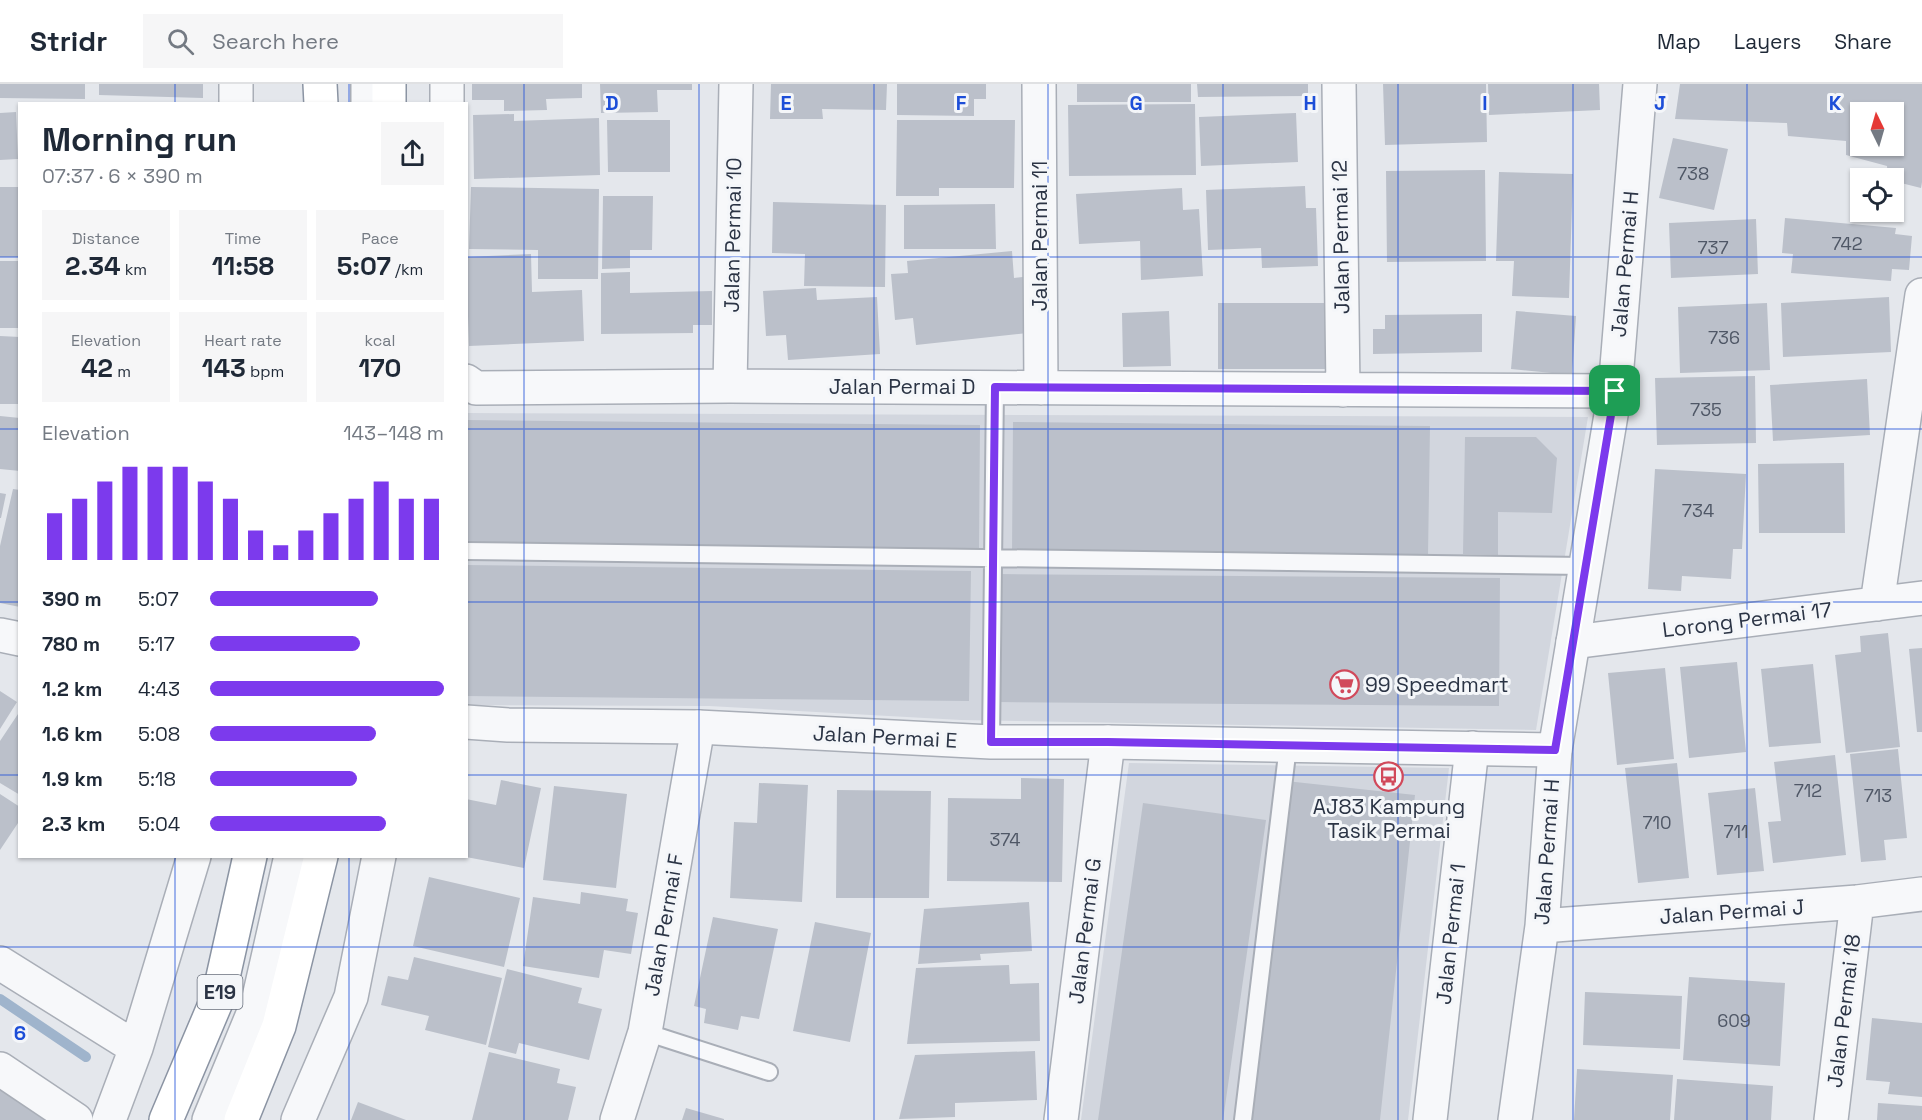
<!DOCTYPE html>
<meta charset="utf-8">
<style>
:root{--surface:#fff;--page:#f6f6f7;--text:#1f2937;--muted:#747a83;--line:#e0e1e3;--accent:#7c3aed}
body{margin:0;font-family:"Space Grotesk",sans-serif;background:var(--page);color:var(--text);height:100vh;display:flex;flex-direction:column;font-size:22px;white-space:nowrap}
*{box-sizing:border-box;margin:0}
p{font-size:20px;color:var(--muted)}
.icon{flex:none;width:33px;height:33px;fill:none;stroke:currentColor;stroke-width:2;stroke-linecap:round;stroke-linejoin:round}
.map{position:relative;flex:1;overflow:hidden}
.side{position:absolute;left:18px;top:18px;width:450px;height:756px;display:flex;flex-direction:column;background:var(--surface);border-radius:0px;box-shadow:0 2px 4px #0004}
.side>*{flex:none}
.needle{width:39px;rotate:355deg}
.controls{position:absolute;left:1850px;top:18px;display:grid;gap:12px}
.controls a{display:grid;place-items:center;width:54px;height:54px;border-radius:0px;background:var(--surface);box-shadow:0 2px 4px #0004;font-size:30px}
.pin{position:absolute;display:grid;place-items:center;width:51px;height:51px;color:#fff;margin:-26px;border-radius:12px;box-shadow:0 3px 9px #0006}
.round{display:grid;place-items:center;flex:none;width:63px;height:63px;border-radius:0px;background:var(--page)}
.headline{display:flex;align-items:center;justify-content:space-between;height:102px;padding:0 24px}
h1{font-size:33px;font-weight:700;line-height:45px}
.metrics{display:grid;grid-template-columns:repeat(3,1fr);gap:9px;height:102px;padding:6px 24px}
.metrics div{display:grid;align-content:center;border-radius:0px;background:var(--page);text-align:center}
.metrics b{font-size:26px;font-weight:700}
.metrics small{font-size:16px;font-weight:400}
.metrics p{font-size:16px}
.chart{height:168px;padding:12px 24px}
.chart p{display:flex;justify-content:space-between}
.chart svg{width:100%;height:108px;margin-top:6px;stroke:var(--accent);stroke-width:6}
ul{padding:0 24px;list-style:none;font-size:20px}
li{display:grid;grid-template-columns:96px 72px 1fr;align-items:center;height:45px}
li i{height:15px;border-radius:8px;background:var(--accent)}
header{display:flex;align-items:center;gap:36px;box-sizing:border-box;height:84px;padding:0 30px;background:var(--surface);border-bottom:2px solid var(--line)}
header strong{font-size:28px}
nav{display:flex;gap:33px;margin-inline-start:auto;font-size:21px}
.search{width:420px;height:54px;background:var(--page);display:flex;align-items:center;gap:15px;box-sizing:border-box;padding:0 21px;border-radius:0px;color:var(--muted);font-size:22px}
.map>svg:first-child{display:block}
</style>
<header>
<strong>Stridr</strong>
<div class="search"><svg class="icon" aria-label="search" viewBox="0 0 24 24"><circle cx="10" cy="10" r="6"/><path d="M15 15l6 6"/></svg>Search here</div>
<nav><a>Map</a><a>Layers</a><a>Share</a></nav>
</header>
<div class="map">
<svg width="1922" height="1036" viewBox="0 0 1922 1036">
<rect width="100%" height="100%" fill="#e4e7ec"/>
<!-- built -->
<path fill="#d2d6de" d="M467,329L1588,333L1536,646L961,636L709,622L467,621Z
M1129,679L1449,684L1408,1036H1081Z"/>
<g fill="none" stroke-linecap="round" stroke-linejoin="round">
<!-- stream -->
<path stroke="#9fb4cc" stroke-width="10" d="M0,915L86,973"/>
</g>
<!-- building -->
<path fill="#bbc0ca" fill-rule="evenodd" d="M0,0H85V15L0,14Z
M99,0H203V14L99,11Z
M472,0H582V14L546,15L547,26L504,27V16H472Z
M600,0H692V6H657L658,28L601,29Z
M771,0H887L886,26L822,25L823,35H770Z
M897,0H986V15H974V32L897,31Z
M1077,0H1191V18H1077Z
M1197,0H1308V12L1198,13Z
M1383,0H1486L1487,58L1385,61Z
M1488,0H1599L1600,26L1489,31Z
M1680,0H1922V98L1921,104L1893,97V94H1888L1887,82L1846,71V57L1788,52L1787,39L1675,35ZM1860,28H1893V62H1860Z
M1195,20L1196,91L1069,92L1068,21Z
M16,28L18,75L0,76V29Z
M1296,29L1298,78L1201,82L1199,33Z
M514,30V37L599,34L600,91L474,95L473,31Z
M607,36H670V88H608Z
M897,36H1015L1014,104H939V112H896Z
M1673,54L1728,65L1714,126L1659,114Z
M1485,86L1486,177L1387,178L1386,87Z
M1499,88L1573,90L1569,214L1512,212L1514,177H1496Z
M1305,102L1306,124H1316L1318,182L1262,184L1261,164L1208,166L1206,106Z
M0,103H20V173H0Z
M471,103L599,105L598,195H538V166L469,165Z
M1182,104L1183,126L1199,125L1203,192L1141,196L1140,157L1079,160L1076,110Z
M603,112H653L652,166H630V184L602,185Z
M773,118L886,121L885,203L804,202L805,170L772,169Z
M995,120L996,165H904V121Z
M1785,134L1896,144L1895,150L1912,152L1909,186L1892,185L1891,197L1791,189L1793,170L1782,169Z
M1756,135L1758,190L1671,194L1669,139Z
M1012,167L1014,194L1031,192L1037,248L916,261L913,234L895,236L891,190L908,189L907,177Z
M531,170L532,208L582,206L584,257L469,262L466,173Z
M0,177H20V244H0Z
M630,188V209L712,207V241H693V249L601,250V189Z
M816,204L817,216L877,213L880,270L788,276L786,251L766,252L763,207Z
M1889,213L1891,268L1783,273L1781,219Z
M1218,219H1338V285H1218Z
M1767,219L1770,286L1680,289L1678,223Z
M1169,227L1171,282L1123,283L1122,229Z
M1516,227L1576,232L1572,291L1511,285Z
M1482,230V268L1373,270V245H1385V231Z
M0,252L20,253V320H0Z
M1755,292L1756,359L1657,361L1655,294Z
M1867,295L1870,351L1773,357L1770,301Z
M0,332L20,334V387L0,385Z
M466,336L980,341L979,465L466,459Z
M1013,338L1430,342L1428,472L1012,469Z
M1465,353H1536L1557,374L1552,429L1498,428V471L1463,470Z
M1844,379L1845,449H1759L1758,380Z
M1655,385L1746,390L1742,465H1733L1731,495L1682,492L1681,507L1648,505Z
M13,405L20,406V523L0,519V462Z
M0,409L6,410L1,434H0Z
M466,481L971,487L969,617L466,612Z
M999,490L1500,494L1499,622L998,618Z
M1888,549L1900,663L1846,669L1835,571L1861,568L1860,552Z
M1922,564V648H1917L1909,565Z
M1737,578L1746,668L1689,674L1680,583Z
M1813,580L1821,659L1769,663L1761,585Z
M1665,584L1674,675L1617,681L1608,589Z
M0,607L17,618L0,645Z
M20,627V711L0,699V657Z
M1898,665L1907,754L1884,756L1886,776L1861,778L1850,670Z
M1835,671L1846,771L1773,779L1768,738L1781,737L1774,678Z
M1677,679L1689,794L1638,799L1625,684Z
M1021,694L1064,695L1062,798L947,797L948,714L1021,715Z
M501,696L541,704L524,784L466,773V715L496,721Z
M1286,697L1415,711L1380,1036H1249Z
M759,699L808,701L802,818L730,814L734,738L757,739Z
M554,702L627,710L616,804L543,796Z
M1755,704L1764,787L1717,791L1708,709Z
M837,706L931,707L929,814H836Z
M0,710L20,723V736L0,766Z
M1143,719L1266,736L1223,1036H1098Z
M429,793L520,814L504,883L413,862Z
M581,808L628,815L626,827L638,829L631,870L604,866L599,894L523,882L533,813L580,820Z
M1029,818L1032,867L980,870L981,876L918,880L924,825Z
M713,833L778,845L759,935L741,932L738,946L704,939L706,925L694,922Z
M815,838L871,849L850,958L793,947Z
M414,873L502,894L486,961L425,946L429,932L381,921L388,892L408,896Z
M1009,881L1010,900L1039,899L1040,957L907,960L916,884Z
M507,885L582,904L578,919L602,925L589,976L519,959L516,970L488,963Z
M1689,893L1785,899L1780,982L1683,976Z
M1585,908L1682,912L1680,965L1583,961Z
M1872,934L1922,939V1013L1888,1010L1890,998L1866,996Z
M1035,967L1037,1016L955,1019V1033L899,1035L915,971Z
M489,968L560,985L557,999L576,1003L568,1036H472Z
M1577,985L1673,991L1670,1036H1574Z
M1677,995L1773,1002L1771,1036H1674Z
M0,1006L48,1036H0Z
M358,1018L406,1036H351Z
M1878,1019L1922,1022V1036H1877Z
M686,1024L724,1035V1036H682Z"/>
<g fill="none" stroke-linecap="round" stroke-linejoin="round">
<defs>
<path id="service" d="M466,467L1585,482
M991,658L995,303
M645,948L769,988
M1243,1036L1288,662"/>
<path id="minor" d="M447,0V20
M1039,0L1041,304
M1339,0L1343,306
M236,20V0
M466,297L476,304L730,302L1615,307
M730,302L736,0
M1877,520L1922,211
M1573,558L1922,514
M1542,842L1857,818L1922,810
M0,879L136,964
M0,985L76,1036
M109,1036L136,964L194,772
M298,1036L351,913L379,772
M617,1036L645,948L698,643
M1061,1036L1108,658
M1430,1036L1472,664
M1515,1036L1542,842L1555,666
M1831,1036L1857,818"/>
<path id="tertiary" d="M368,20V0
M0,551L20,555
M466,638L508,641L698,643L991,658H1108L1555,666L1615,307L1640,0
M209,1036L258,918L291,772"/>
<path id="motorway" d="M320,0L321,20
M389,0V20
M166,1036L219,911L250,772
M241,1036L279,942L321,772"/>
</defs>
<!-- service casing -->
<use href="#service" stroke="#a9aeb7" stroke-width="20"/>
<!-- minor casing -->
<use href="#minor" stroke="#a9aeb7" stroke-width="36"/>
<!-- tertiary casing -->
<use href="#tertiary" stroke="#a9aeb7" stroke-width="36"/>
<!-- motorway casing -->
<use href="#motorway" stroke="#8b94a3" stroke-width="36"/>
<!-- service -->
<use href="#service" stroke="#f7f8fa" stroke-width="16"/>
<!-- minor -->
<use href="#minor" stroke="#f7f8fa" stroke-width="33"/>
<!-- tertiary -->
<use href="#tertiary" stroke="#f7f8fa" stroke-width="33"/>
<!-- motorway -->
<use href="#motorway" stroke="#fff" stroke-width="33"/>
</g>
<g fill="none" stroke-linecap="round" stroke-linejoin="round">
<defs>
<path id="route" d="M995,303L1615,307L1555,666L1108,658H991Z"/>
</defs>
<!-- route casing -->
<use href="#route" stroke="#fff" stroke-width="12"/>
<!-- route -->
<use href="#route" stroke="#7c3aed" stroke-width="8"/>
</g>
<!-- grid -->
<path fill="none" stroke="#1d4ed8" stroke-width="1.5" stroke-opacity="0.55" d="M175,0V20M349,0V20M524,0V1036M699,0V1036M874,0V1036M1048,0V1036M1223,0V1036M1398,0V1036M1573,0V1036M1747,0V1036M0,173H20M466,173H1922M0,345H20M466,345H1922M0,518H20M466,518H1922M0,691H20M466,691H1922M175,772V1036M349,772V1036M0,863H1922"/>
<!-- icons -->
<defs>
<symbol id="supermarket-ring" viewBox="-11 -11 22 22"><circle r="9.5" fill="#f4f6f9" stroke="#d1495b" stroke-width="1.5"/><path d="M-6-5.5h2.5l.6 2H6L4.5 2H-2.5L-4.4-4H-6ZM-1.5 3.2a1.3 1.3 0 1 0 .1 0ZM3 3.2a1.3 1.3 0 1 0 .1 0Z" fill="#d1495b"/></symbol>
<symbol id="bus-ring" viewBox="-11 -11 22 22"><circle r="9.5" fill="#f4f6f9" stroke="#d1495b" stroke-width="1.5"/><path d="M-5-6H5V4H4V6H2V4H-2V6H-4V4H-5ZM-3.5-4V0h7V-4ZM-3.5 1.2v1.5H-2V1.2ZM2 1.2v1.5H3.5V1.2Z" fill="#d1495b"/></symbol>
</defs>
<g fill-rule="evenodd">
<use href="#supermarket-ring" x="1328" y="584" width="33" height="33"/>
<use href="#bus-ring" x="1372" y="676" width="33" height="33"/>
</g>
<g text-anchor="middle" stroke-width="6" stroke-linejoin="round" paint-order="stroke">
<!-- number labels -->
<g font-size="18" fill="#4f5766">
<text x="1693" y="96">738</text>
<text x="1847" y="166">742</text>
<text x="1713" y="170">737</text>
<text x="1724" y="260">736</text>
<text x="1706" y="332">735</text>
<text x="1698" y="433">734</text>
<text x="1808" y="713">712</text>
<text x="1878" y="718">713</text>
<text x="1657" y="745">710</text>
<text x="1736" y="754">711</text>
<text x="1005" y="762">374</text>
<text x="1734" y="943">609</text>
</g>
<!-- shield labels -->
<rect fill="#f4f6f9" stroke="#676e7b" stroke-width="1.5" x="197.5" y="891" width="45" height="34" rx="4.5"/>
<g font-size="20" font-weight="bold" fill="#2b3445">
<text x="220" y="915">E19</text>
</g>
<!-- street labels -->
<g font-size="21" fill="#2b3445" stroke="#f4f6f9">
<text transform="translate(733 151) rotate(-89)" y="7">Jalan Permai 10</text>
<text transform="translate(1040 152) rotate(-90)" y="7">Jalan Permai 11</text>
<text transform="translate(1341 153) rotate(-91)" y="7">Jalan Permai 12</text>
<text transform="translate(1625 180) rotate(-85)" y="7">Jalan Permai H</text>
<text x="902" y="310">Jalan Permai D</text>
<text transform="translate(1747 536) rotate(-7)" y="7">Lorong Permai 17</text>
<text transform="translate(885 653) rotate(3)" y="7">Jalan Permai E</text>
<text transform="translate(1547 768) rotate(-86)" y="7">Jalan Permai H</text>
<text transform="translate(1732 828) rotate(-4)" y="7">Jalan Permai J</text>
<text transform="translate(664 841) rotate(-80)" y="7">Jalan Permai F</text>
<text transform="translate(1085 847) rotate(-83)" y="7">Jalan Permai G</text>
<text transform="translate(1451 850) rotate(-84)" y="7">Jalan Permai 1</text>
<text transform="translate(1844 927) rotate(-83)" y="7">Jalan Permai 18</text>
</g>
<!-- poi labels -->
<g font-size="21" fill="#2b3445" stroke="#f4f6f9" text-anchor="start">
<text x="1365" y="608">99 Speedmart</text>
<text x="1389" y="730" text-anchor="middle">AJ83 Kampung<tspan x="1389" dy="24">Tasik Permai</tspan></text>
</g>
</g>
<g font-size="20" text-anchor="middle" font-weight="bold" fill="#1d4ed8" stroke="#f4f6f9" stroke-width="6" stroke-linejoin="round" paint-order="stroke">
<text x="612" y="26">D</text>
<text x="786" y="26">E</text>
<text x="961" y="26">F</text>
<text x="1136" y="26">G</text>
<text x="1310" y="26">H</text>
<text x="1485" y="26">I</text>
<text x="1660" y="26">J</text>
<text x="1835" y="26">K</text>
<text x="20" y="956">6</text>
</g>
</svg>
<div class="controls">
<a><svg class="needle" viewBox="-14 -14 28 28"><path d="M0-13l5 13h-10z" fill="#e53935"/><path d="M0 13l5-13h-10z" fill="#747a83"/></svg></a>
<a><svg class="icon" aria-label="locate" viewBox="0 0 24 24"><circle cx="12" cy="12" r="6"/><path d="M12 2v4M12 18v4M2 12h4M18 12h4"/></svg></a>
</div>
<div class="pin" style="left:1615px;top:307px;background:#1e9e55"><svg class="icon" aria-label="arrive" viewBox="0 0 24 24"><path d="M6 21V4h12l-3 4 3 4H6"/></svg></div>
<section class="side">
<div class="headline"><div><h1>Morning run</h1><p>07:37 · 6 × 390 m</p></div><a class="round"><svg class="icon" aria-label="share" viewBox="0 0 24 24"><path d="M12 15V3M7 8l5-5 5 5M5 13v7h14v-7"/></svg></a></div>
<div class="metrics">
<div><p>Distance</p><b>2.34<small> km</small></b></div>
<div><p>Time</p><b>11:58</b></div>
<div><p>Pace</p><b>5:07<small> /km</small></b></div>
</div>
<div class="metrics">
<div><p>Elevation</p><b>42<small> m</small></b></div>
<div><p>Heart rate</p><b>143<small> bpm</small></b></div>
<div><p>kcal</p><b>170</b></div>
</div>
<div class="chart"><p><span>Elevation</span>143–148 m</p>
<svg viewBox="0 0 160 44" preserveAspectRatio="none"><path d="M5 44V25M15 44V19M25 44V12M35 44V6M45 44V6M55 44V6M65 44V12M75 44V19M85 44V32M95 44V38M105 44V32M115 44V25M125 44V19M135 44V12M145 44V19M155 44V19"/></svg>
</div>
<ul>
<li><b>390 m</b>5:07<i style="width:72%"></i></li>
<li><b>780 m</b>5:17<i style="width:64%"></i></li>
<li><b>1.2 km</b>4:43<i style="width:100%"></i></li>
<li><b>1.6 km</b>5:08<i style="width:71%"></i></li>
<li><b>1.9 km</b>5:18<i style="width:63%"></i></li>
<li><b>2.3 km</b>5:04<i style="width:75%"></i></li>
</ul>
</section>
</div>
